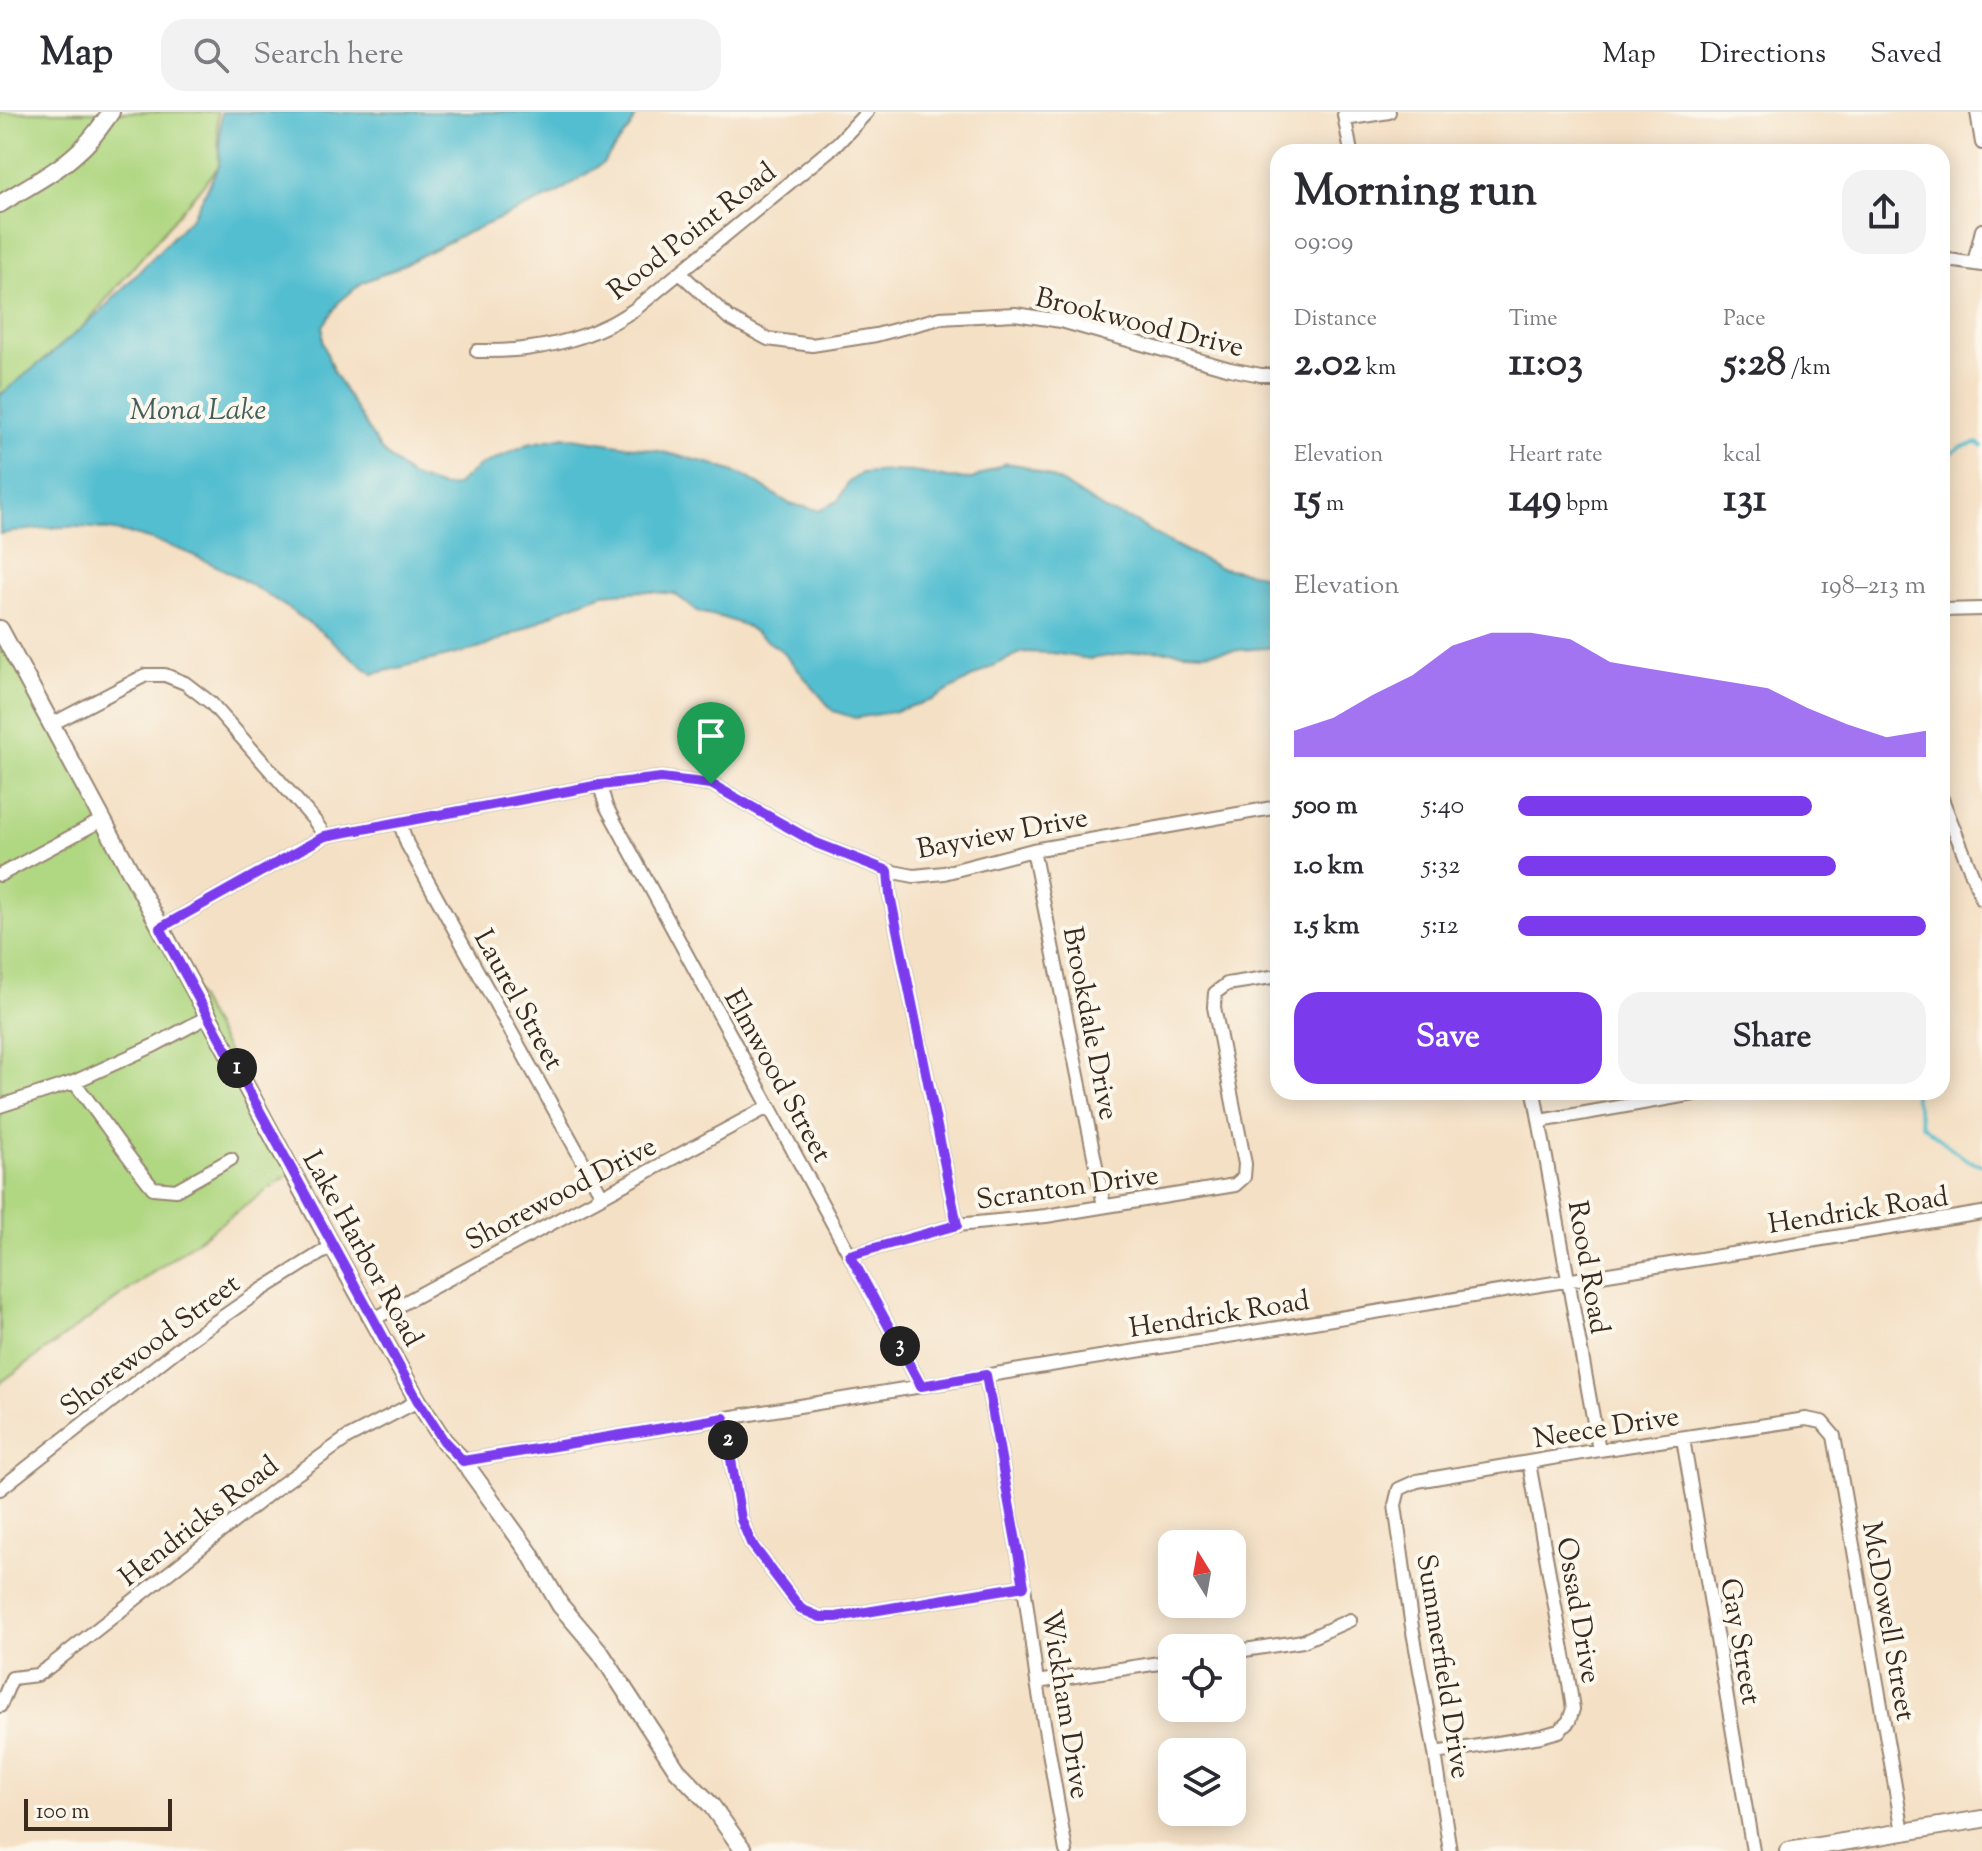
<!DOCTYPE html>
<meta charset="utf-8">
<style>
:root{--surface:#fff;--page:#f2f2f3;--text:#2b2b33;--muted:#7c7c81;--line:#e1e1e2;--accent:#7c3aed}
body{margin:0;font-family:"Sorts Mill Goudy",serif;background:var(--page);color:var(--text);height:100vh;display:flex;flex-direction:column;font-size:30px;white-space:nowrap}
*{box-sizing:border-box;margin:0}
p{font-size:26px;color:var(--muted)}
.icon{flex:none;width:44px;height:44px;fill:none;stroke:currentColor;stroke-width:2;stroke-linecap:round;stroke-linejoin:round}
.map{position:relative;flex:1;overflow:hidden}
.details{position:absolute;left:1270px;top:32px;width:680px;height:956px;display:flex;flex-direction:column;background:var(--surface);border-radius:24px;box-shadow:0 4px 20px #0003}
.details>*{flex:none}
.needle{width:52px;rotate:349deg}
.controls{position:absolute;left:1158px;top:1418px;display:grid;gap:16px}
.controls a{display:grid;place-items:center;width:88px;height:88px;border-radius:16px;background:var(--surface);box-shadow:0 4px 20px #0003;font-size:40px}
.scale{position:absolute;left:24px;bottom:20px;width:148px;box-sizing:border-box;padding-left:8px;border:4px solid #3b2a1e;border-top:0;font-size:22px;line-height:28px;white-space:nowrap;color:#3b2a1e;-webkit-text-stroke:6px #fbf7ec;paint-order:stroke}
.pin{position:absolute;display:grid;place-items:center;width:68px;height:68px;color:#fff;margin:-82px -34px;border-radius:50% 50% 50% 0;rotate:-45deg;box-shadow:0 0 8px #0007}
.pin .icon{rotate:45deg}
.km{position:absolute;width:40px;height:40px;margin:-20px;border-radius:50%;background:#222;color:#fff;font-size:22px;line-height:40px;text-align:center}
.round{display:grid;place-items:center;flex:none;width:84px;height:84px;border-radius:24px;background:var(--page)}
.summary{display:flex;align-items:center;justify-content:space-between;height:136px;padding:0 24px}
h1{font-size:44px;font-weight:700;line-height:60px}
.stats{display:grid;grid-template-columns:repeat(3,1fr);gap:12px;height:136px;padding:8px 24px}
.stats div{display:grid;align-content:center}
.stats b{font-size:40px;font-weight:700}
.stats small{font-size:22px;font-weight:400}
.stats p{font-size:22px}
.chart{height:224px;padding:16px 24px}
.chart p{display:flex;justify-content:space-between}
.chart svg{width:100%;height:144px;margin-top:8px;fill:var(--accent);opacity:.7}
.action{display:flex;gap:16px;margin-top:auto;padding:16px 24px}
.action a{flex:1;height:92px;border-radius:24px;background:var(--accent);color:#fff;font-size:32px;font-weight:700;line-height:92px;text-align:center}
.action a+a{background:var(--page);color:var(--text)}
ul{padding:0 24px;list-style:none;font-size:26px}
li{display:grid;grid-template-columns:128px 96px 1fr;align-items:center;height:60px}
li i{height:20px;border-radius:10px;background:var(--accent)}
header{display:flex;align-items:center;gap:48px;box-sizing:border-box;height:112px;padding:0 40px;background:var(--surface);border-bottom:2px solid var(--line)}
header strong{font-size:38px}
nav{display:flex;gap:44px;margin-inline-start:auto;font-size:28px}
.search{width:560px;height:72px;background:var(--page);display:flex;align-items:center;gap:20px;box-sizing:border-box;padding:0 28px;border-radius:24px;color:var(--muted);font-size:30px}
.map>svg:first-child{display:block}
</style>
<header>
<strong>Map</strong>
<div class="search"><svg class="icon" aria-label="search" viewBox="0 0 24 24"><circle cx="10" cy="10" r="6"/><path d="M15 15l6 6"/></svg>Search here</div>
<nav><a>Map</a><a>Directions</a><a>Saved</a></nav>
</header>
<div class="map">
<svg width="1982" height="1739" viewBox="0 0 1982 1739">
<rect width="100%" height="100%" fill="#fbf7ec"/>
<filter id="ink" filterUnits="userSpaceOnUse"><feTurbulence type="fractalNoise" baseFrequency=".0125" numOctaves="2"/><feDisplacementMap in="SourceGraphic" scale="16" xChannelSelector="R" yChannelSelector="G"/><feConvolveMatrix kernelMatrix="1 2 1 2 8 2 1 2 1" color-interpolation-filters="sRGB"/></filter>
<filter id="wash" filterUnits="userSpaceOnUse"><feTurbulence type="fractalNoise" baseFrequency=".006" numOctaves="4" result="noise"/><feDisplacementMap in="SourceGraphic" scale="32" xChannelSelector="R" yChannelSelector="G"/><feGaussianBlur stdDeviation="1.8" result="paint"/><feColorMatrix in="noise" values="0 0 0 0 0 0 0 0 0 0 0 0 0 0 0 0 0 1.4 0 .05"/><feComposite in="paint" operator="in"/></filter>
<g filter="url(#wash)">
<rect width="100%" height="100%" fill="#f4e0c5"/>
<!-- green -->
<path fill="#b0d782" stroke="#768050" stroke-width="2" d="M0,0H217L219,54L82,216L0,284Z
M0,517L292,1060L0,1271Z"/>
<!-- water -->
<path fill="#53bed0" stroke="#477477" stroke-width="2" d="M221,0H638L630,16L603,51L554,83L462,123L393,158L363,170L339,190L323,214V231L334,261L381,338L410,364L442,375L455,374L479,354L528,332L565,325L654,338L712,352L745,364L790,392L819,398L838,389L848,371L862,361L885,359L914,360L948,366L972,367L1006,351L1024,354L1059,369L1105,398L1132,408L1169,430L1218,455L1278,466V535L1203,541L1149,538L1090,547L1052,541L1022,540L987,557L932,588L892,600L855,606L833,599L782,539L744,513L724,506L698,500L675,482L642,479L603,482L565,496L520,519L481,536L373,562C354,549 338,533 320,519C253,469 166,419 80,415C53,414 26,418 0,422V283L50,243L101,199L193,104L219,54Z"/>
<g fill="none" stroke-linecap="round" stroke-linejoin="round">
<!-- stream -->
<path stroke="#53bed0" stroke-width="3" d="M1942,344L1950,342L1960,335L1978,331L1982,334
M1913,980L1922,1013L1967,1048L1982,1053"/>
</g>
</g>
<g filter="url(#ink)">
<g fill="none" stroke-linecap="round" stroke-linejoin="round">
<defs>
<path id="street" d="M1977,0L1982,31
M1344,3L1351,40
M1345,7L1389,0
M1942,147L1982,153
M1974,151L1982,118
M680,161L729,206L768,227L812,233L876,223L940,206L1015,202L1061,209L1230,257L1261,263H1278
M477,239C520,240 567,233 606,214C616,210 625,203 634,198L838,31L867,0
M1942,498L1982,497
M52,612L146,563H165L185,571L211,591L314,708L325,724
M600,673L606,694L921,1274
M1942,687L1982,787
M400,711L407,732L602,1084
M1033,738L1104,1094
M888,759L890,783L957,1113
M0,763L102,708
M160,816L325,724L600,673L661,666L711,672L816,731L888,759L914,764L944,761L1033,738L1278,695
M74,970C101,1005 125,1042 153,1076L176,1078L231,1047
M1534,980L1599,1338
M0,994L74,970L155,933L209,904
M1540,1009L1705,980
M850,1143L957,1113L1046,1104L1235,1073L1244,1065L1245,1052L1214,895L1215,881L1227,872L1278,864
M374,1207L768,995
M986,1263L1024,1474L1037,1570L1066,1739
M724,1306L741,1407L751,1431L801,1497L820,1505H836L1024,1474
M1683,1327L1753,1739
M463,1349L1982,1101
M0,1377L188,1229L260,1179L332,1134
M1232,1540L1303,1529L1350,1508
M12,1566L37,1563L49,1555L274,1378L347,1326L418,1289
M1037,1570L1172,1549
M0,1594L12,1566
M1435,1641L1541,1624L1559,1619L1569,1609L1573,1597L1569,1571L1529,1351
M1450,1739L1435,1641L1411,1509L1395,1393L1399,1377L1417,1369L1599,1338L1806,1307L1822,1310L1834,1324L1903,1720"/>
<path id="secondary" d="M0,92C26,75 56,61 79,39C92,28 101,14 111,0
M0,517L332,1134L418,1289L444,1329L463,1349L529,1440L560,1493L600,1540L677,1658L711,1693L744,1739
M1788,1739L1982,1707"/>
</defs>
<!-- street casing -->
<use href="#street" stroke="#988572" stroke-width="16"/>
<!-- secondary casing -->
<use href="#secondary" stroke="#988572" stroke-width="20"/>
<!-- street -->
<use href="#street" stroke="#fff" stroke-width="12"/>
<!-- secondary -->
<use href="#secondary" stroke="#fff" stroke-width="16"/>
</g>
</g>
<g fill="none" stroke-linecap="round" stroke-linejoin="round" filter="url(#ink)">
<defs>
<path id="route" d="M661,666L711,672L816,731L888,759L890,783L957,1113L850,1143L921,1274L986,1263L1024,1474L836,1505H820L801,1497L751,1431L741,1407L724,1306L463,1349L444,1329L418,1289L160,816L325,724L600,673Z"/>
</defs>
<!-- route casing -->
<use href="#route" stroke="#fff" stroke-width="16"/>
<!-- route -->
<use href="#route" stroke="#7c3aed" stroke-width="10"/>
</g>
<g text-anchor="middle" stroke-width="8" stroke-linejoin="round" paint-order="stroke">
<!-- street labels -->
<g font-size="28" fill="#3b2a1e" stroke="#fbf7ec">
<text transform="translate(691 118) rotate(-38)" y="10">Rood Point Road</text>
<text transform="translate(1140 209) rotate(14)" y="10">Brookwood Drive</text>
<text transform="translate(1002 720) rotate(-11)" y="10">Bayview Drive</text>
<text transform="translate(520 887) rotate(61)" y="10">Laurel Street</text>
<text transform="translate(1092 911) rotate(79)" y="10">Brookdale Drive</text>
<text transform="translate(779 963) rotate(61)" y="10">Elmwood Street</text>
<text transform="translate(1067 1074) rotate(-8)" y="10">Scranton Drive</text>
<text transform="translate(560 1080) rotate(-28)" y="10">Shorewood Drive</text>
<text transform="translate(1858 1097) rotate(-9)" y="10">Hendrick Road</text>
<text transform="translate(364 1136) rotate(61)" y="10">Lake Harbor Road</text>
<text transform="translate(1590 1155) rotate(80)" y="10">Rood Road</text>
<text transform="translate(1219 1201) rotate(-9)" y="10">Hendrick Road</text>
<text transform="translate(149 1232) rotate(-37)" y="10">Shorewood Street</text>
<text transform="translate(1606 1314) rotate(-9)" y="10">Neece Drive</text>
<text transform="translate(198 1408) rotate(-38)" y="10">Hendricks Road</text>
<text transform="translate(1580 1498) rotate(80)" y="10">Ossad Drive</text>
<text transform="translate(1890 1509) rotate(80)" y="10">McDowell Street</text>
<text transform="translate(1742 1529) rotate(80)" y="10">Gay Street</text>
<text transform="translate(1445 1554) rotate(81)" y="10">Summerfield Drive</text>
<text transform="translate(1067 1592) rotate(81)" y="10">Wickham Drive</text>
</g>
<!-- water labels -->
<g font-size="30" font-style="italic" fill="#435e5c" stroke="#fbf7ec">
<text x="198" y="307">Mona Lake</text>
</g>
</g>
</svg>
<div class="controls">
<a><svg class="needle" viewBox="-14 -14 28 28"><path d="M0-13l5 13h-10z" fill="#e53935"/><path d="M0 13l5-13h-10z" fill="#7c7c81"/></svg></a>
<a><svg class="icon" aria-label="locate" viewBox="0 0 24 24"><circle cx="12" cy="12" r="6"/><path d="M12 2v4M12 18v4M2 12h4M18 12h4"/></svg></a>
<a><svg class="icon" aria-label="layers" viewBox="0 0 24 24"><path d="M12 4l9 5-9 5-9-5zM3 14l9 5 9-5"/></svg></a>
</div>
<div class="scale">100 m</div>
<div class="pin" style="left:711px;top:672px;background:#1e9e55"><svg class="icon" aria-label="arrive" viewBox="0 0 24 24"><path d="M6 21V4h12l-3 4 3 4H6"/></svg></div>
<b class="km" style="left:237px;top:956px">1</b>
<b class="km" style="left:728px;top:1328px">2</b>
<b class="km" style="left:900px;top:1234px">3</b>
<section class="details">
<div class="summary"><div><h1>Morning run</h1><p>09:09</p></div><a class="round"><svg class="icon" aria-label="share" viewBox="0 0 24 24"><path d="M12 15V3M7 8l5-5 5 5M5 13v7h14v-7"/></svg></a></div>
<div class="stats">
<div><p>Distance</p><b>2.02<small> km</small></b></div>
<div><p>Time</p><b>11:03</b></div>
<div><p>Pace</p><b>5:28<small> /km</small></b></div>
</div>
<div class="stats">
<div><p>Elevation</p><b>15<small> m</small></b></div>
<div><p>Heart rate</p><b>149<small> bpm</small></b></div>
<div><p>kcal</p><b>131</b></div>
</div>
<div class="chart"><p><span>Elevation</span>198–213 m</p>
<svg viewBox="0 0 160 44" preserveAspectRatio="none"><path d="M0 44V36L10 32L20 25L30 19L40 10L50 6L60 6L70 8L80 15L90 17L100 19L110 21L120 23L130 29L140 34L150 38L160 36V44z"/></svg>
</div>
<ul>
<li><b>500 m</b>5:40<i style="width:72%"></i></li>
<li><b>1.0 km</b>5:32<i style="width:78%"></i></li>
<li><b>1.5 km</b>5:12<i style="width:100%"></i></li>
</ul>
<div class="action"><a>Save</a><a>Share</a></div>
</section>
</div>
